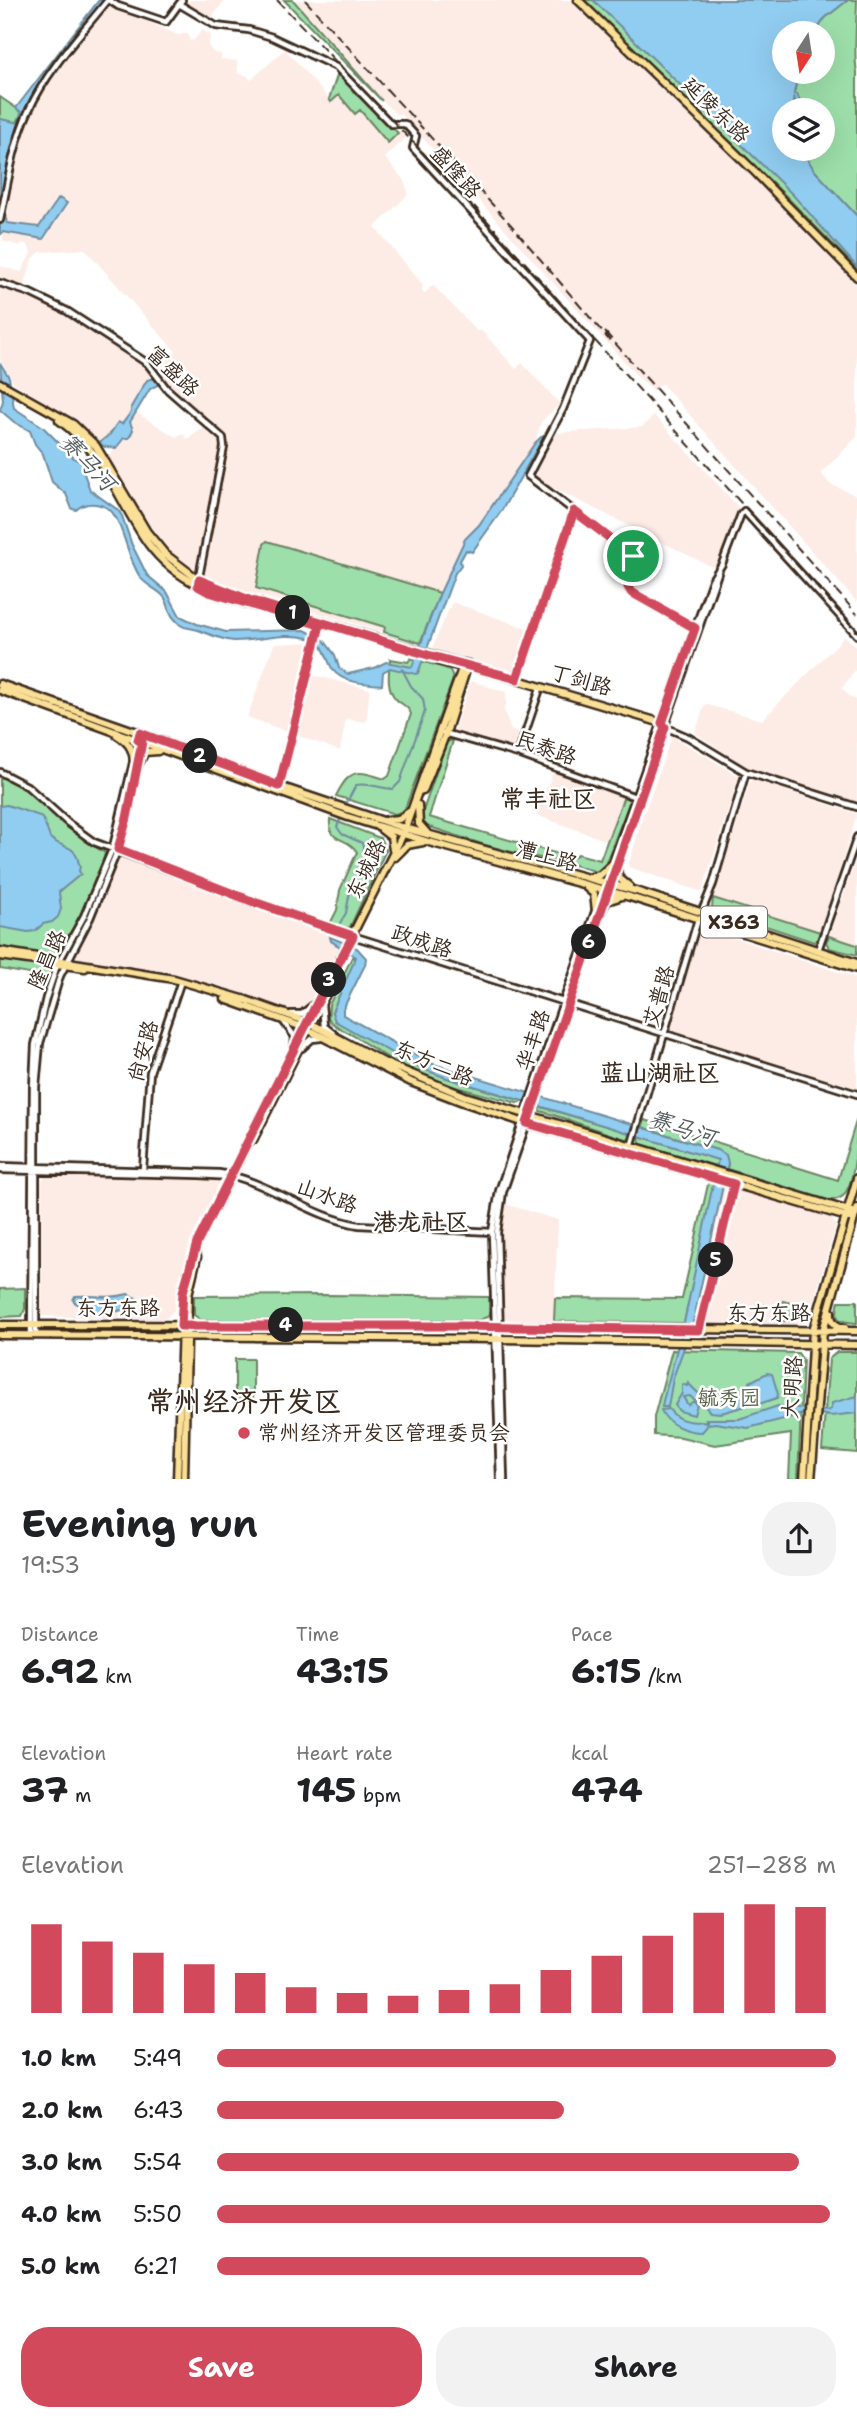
<!DOCTYPE html>
<meta charset="utf-8">
<style>
:root{--surface:#fff;--page:#f2f2f2;--text:#202124;--muted:#757577;--accent:#d1495b}
body{margin:0;font-family:"Shantell Sans","LXGW WenKai TC",sans-serif;background:var(--page);color:var(--text);height:100vh;display:flex;flex-direction:column;font-size:26px;white-space:nowrap}
*{box-sizing:border-box;margin:0}
p{font-size:23px;color:var(--muted)}
.icon{flex:none;width:38px;height:38px;fill:none;stroke:currentColor;stroke-width:2;stroke-linecap:round;stroke-linejoin:round}
.map{position:relative;height:1479px;overflow:hidden}
.panel{display:flex;flex-direction:column;background:var(--surface);flex:1}
.panel>*{flex:none}
.needle{width:46px;rotate:192deg}
.tools{position:absolute;left:772px;top:21px;display:grid;gap:14px}
.tools a{display:grid;place-items:center;width:63px;height:63px;border-radius:50%;background:var(--surface);box-shadow:0 7px 28px #0002;font-size:35px}
.pin{position:absolute;display:grid;place-items:center;width:60px;height:60px;color:#fff;margin:-30px;border:4px solid #fff;border-radius:50%;box-shadow:0 2px 7px #0007}
.km{position:absolute;width:35px;height:35px;margin:-18px;border-radius:50%;background:#222;color:#fff;font-size:19px;line-height:35px;text-align:center}
.round{display:grid;place-items:center;flex:none;width:74px;height:74px;border-radius:28px;background:var(--page)}
.headline{display:flex;align-items:center;justify-content:space-between;height:119px;padding:0 21px}
h1{font-size:38px;font-weight:700;line-height:52px}
.figures{display:grid;grid-template-columns:repeat(3,1fr);gap:10px;height:119px;padding:7px 21px}
.figures div{display:grid;align-content:center}
.figures b{font-size:35px;font-weight:700}
.figures small{font-size:19px;font-weight:400}
.figures p{font-size:19px}
.chart{height:196px;padding:14px 21px}
.chart p{display:flex;justify-content:space-between}
.chart svg{width:100%;height:126px;margin-top:7px;stroke:var(--accent);stroke-width:6}
.action{display:flex;gap:14px;margin-top:auto;padding:14px 21px}
.action a{flex:1;height:80px;border-radius:28px;background:var(--accent);color:#fff;font-size:28px;font-weight:700;line-height:80px;text-align:center}
.action a+a{background:var(--page);color:var(--text)}
ul{padding:0 21px;list-style:none;font-size:23px}
li{display:grid;grid-template-columns:112px 84px 1fr;align-items:center;height:52px}
li i{height:18px;border-radius:9px;background:var(--accent)}
.map>svg:first-child{display:block}
</style>
<div class="map">
<svg width="857" height="1480" viewBox="0 0 857 1480">
<rect width="100%" height="100%" fill="#fff"/>
<filter id="ink" filterUnits="userSpaceOnUse"><feTurbulence type="fractalNoise" baseFrequency=".0143" numOctaves="2"/><feDisplacementMap in="SourceGraphic" scale="14" xChannelSelector="R" yChannelSelector="G"/><feConvolveMatrix kernelMatrix="1 2 1 2 8 2 1 2 1" color-interpolation-filters="sRGB"/></filter>
<g filter="url(#ink)">
<!-- built -->
<path fill="#fdece6" d="M189,0H225L210,20L188,7Z
M293,0H573L680,103L857,285V437L821,473L830,484L855,495L857,494V602L662,384L653,391L635,374L400,113L397,115L382,101Z
M111,6L178,35L188,33L190,41L194,40L202,30L211,35L208,46L214,53L221,54V59L237,61L238,74L246,75L251,80L285,49L331,101L339,95L355,114L360,110L387,143L405,125L412,132L385,158L403,179L409,194L375,227L423,285L422,292L425,293L433,285L478,332L481,330L516,369L522,363L560,404L541,422L535,443L519,467L479,525L465,539L440,593L420,643L260,596L203,577L229,438L207,416L203,418L167,389L166,380L156,370L176,352L85,249L40,252L32,260L24,288L0,281V266L21,272L31,253L28,245L22,243L21,246L2,241L15,169L31,111L81,38L107,7Z
M0,287L30,295L29,297L40,304L44,302L74,318L112,345L145,364L153,373L131,406V412L125,422L122,424L118,422L110,434L99,443L69,417L14,383L0,359Z
M135,412L176,437L182,433L187,439L205,427L220,443L196,574L176,560L161,546L132,499L108,456L131,429L130,422Z
M654,415L739,508L719,561L712,567L531,477L553,433L642,427Z
M452,602L529,629L514,675L432,648Z
M845,636L857,648V668L842,688L850,697L857,700V802L746,767L695,733L705,704L762,720Z
M311,642L304,673L370,689L366,722L346,719L340,751L247,717L274,644Z
M471,681L506,692V707H503L511,730L519,733L514,749L454,730Z
M672,736L739,776L702,892L628,867L642,819Z
M553,772L623,798L607,841L536,815Z
M751,779L857,814L820,932L713,898Z
M857,857V945L829,936Z
M124,858L339,939V948L312,1001L298,1010H290L182,977L77,958L76,953L119,859Z
M701,927L857,978V1088L669,1030Z
M46,1175L211,1178L220,1181V1186L197,1234L178,1282L174,1310L168,1317L160,1320L42,1316V1180Z
M723,1186L832,1218L836,1225L808,1321L794,1325L693,1323Z
M502,1203L558,1220L554,1321H514L505,1319L502,1309Z"/>
<!-- green -->
<path fill="#9ddfaa" stroke="#6c8464" stroke-width="2" d="M284,0H293L382,101Z
M584,0H597L790,191L857,262V269L786,196Z
M848,0H857C857,20 853,54 857,72V216L814,170L806,158L816,149H822V110H803L797,94H794L798,72H822V33H815L825,18Z
M338,73L398,133L388,143L360,110L355,114L339,95L331,102L329,99Z
M0,97L22,112L17,123L0,119Z
M267,541L440,593L420,643L384,632L385,627L256,588L264,544Z
M411,658L445,668L450,670L453,679L404,811L395,814L336,796C350,768 357,770 385,779L389,776L411,714C408,705 401,705 395,698C386,687 389,671 390,659L408,662Z
M449,741H453L429,817L572,858L578,854L600,860L624,796L630,801L604,867L598,872L557,860L526,856L482,844L427,826L422,822L421,817L446,743Z
M0,775L37,797L84,840L105,853C101,873 71,944 55,955L0,948Z
M330,819L380,838L386,850L350,927L344,929L330,924L337,910L340,890L357,852C347,835 328,845 330,819Z
M713,898L820,932L817,940L814,942L712,908Z
M829,936L857,945V955L829,948L826,942Z
M353,955L356,961L332,1012L444,1077L522,1101L517,1103C485,1094 452,1088 422,1076C399,1066 380,1053 360,1040C349,1032 337,1029 328,1019L329,1005Z
M0,959L45,966L48,968L49,974L46,977L0,969Z
M538,1106L630,1133L629,1138L626,1139C597,1131 569,1119 540,1111Z
M857,1118C857,1137 856,1182 843,1196C839,1200 833,1200 827,1200L727,1169L728,1163L717,1150L642,1127L645,1120L838,1180Z
M639,1136L716,1159L719,1162L718,1167L640,1144Z
M709,1180L715,1182L684,1323L554,1321L555,1298L682,1299Z
M25,1288V1309L22,1316L0,1317V1289Z
M329,1295L489,1297V1316L480,1320H201L194,1315V1296Z
M783,1301L805,1307V1310L798,1313L792,1321H781L778,1312Z
M839,1301H857V1323C837,1321 834,1321 839,1301Z
M672,1350L798,1353L803,1360L798,1479H789L791,1434L715,1445L681,1437L654,1435V1417Z
M837,1352H857V1453L822,1450L829,1359Z
M235,1359H253V1401L242,1399V1401H235Z"/>
<!-- water -->
<path fill="#91cdf1" stroke="#6f8c9d" stroke-width="2" d="M99,0H103C84,24 26,93 22,120L20,119L21,112L16,108Z
M593,0H848L825,18L815,33H784V72H798L794,94H797L803,110H797L794,96V110H784V149H802L803,151L816,149L807,158L814,170L857,216V267L792,194Z
M0,119L20,123L5,177L0,206Z
M59,198L67,203L43,239L3,232L0,235V213L6,217L7,223L39,227Z
M0,363L9,377L14,408L43,427L75,459L82,461L87,457L89,460L82,468L90,490L118,510L122,516L132,545L147,575L167,592L180,616L197,624L226,632L305,630L324,640L335,655L339,668L348,674L374,668L386,662L412,667L440,593L465,539L479,525L535,443L541,437L544,436L502,510L472,552L466,550L460,561L461,565L455,573L418,673L416,674L390,668L383,672L382,685C368,684 342,683 333,670C325,658 326,641 308,638C284,632 258,641 234,641C222,640 209,634 198,630C183,626 184,630 173,617C168,611 169,603 164,597C158,589 146,586 140,577C128,558 126,537 116,518C108,502 87,500 76,510L72,509L66,494L52,482L43,454L35,444L30,431L14,422L0,410L3,401Z
M157,377L161,383L150,389L130,422L133,430L129,438H124L116,448L105,447L99,443L110,434L118,422L122,424L131,412V407L147,380Z
M7,805L40,816L44,821L50,838C62,849 73,843 78,860C80,870 81,861 79,871L81,874L59,892L61,909L58,917L52,922L43,924L35,931L28,932L0,927V806Z
M330,937L357,948L366,958L365,965L343,1009V1015L430,1063L717,1150L726,1155L728,1163L693,1323L673,1378L668,1407H662L663,1401L684,1323L718,1160L444,1077L415,1066L335,1021L332,1012L356,957L331,941Z
M128,1294L136,1298L135,1304C115,1315 89,1319 73,1300L75,1296C94,1294 106,1300 128,1294Z
M767,1373L772,1374L778,1394L777,1398L753,1406L748,1401L750,1382Z
M688,1383L699,1394V1399L694,1400L690,1396L683,1397L688,1405L694,1401L697,1404L694,1415L679,1411L675,1405L682,1393V1384L687,1386Z
M744,1394L746,1406L721,1413L710,1412L703,1404L704,1400L709,1397L721,1399Z
M857,1396V1413L830,1416L811,1412L748,1428L715,1423L709,1424L706,1419H739L778,1406L827,1411L831,1409L832,1403Z
M669,1409C677,1421 691,1423 705,1421L707,1426L702,1432C687,1432 667,1425 661,1410Z"/>
<g fill="none" stroke-linecap="round" stroke-linejoin="round">
<!-- stream -->
<path stroke="#6f8c9d" stroke-width="2" d="M346,804L356,785C369,782 380,789 393,789L400,782L425,711L423,699L411,686L402,669
M340,923L346,913L350,891L365,857L362,843L342,834L337,827L344,810"/>
<defs>
<path id="minor" d="M109,0L118,6L166,22L182,0
M179,4L216,26L249,30L272,37L336,67L391,124H405L416,136L413,148L590,341L563,409L528,476L633,556L637,562L628,587L631,592L698,630
M0,220C8,183 13,144 29,110C47,70 81,34 108,0
M0,283L30,293L67,311L147,363L167,389L223,438L224,447L198,582
M517,679L574,511
M665,727L688,737L746,772L857,807
M444,733L518,754L638,798
M518,754L540,689
M0,772L27,786L68,823L94,842L254,902L353,936L857,1094
M279,786L321,622
M702,911L713,884L746,772
M818,950L857,837
M322,1005L324,1026L334,1034
M291,1014H302L317,1002
M284,1022L295,1037L294,1047
M302,1048L312,1039L321,1038
M631,1147L698,919
M0,1166L219,1173C267,1180 310,1217 359,1225L492,1232
M143,1169L150,1072L181,981
M0,1170L199,1175L231,1177
M699,1329L734,1184
M31,1335L33,1087L35,1045L46,998L57,965L84,916L113,847L140,733
M36,1335V1087L40,1043L60,976L90,918L118,849L127,818L143,734
M500,1480L492,1232L499,1191L563,1002L712,580L722,564L741,514L744,511L857,635
M504,1480L497,1232L503,1192L718,573"/>
<path id="major" d="M578,0L753,170L857,277
M0,383L73,424L96,446L147,532L165,554L199,580L249,600L662,723L665,727
M59,420C104,453 114,491 143,536C169,577 209,593 254,606
M438,661L465,668
M0,684L140,733L279,786L401,827L636,891L857,963
M0,690L348,817L429,842L630,897L857,969
M117,735C130,743 134,750 134,766
M137,767L145,752L158,751
M423,791L446,733L468,664
M418,805L419,824L427,833
M387,820L399,819L409,812
M382,830L391,837L393,850
M395,857L407,845L423,842
M616,866L619,878L629,886
M591,877L600,875L612,864
M586,887L594,894L596,911
M600,912L607,901L622,896
M0,951L174,979L246,1000L308,1022L385,1063L465,1096L856,1213
M0,956L85,968
M225,999L305,1028L411,1082L463,1102L522,1122L854,1219
M253,1140L328,990
M831,1312C830,1322 836,1327 845,1328
M0,1325L463,1326L857,1331
M0,1335L497,1339L857,1345
M177,1480L183,1292L197,1243L403,834L464,663
M184,1480L188,1295L197,1257
M804,1480L813,1330L857,1178
M811,1480L823,1331L857,1208"/>
</defs>
<!-- minor casing -->
<use href="#minor" stroke="#3b2a1e" stroke-width="10"/>
<!-- major casing -->
<use href="#major" stroke="#3b2a1e" stroke-width="11"/>
<!-- minor -->
<use href="#minor" stroke="#fff" stroke-width="4.5"/>
<!-- major -->
<use href="#major" stroke="#fadf96" stroke-width="6"/>
<!-- rail -->
<path stroke="#3b2a1e" stroke-width="2" stroke-dasharray="10 5" stroke-linecap="butt" d="M277,0L474,206L857,632
M305,0L512,226L610,341
M605,332L857,614"/>
</g>
</g>
<g fill="none" stroke-linecap="round" stroke-linejoin="round" filter="url(#ink)">
<defs>
<path id="route" d="M574,511L633,556L637,562L628,587L631,592L695,628L662,723L665,727L662,736L527,1123L734,1184L699,1330L463,1326H181L183,1292L197,1243L318,1001L353,936L254,902L118,849L127,818L142,742L138,740L140,733L279,786L320,625L209,592L198,586L199,580L249,600L428,655L517,679Z"/>
</defs>
<!-- route casing -->
<use href="#route" stroke="#fff" stroke-width="14"/>
<!-- route -->
<use href="#route" stroke="#d1495b" stroke-width="9"/>
</g>
<!-- markers -->
<circle fill="#d1495b" stroke="#fff" stroke-width="2.5" cx="244" cy="1433" r="7"/>
<g text-anchor="middle" stroke-width="5" stroke-linejoin="round" paint-order="stroke">
<!-- shield labels -->
<rect fill="#fff" stroke="#766a62" stroke-width="2" x="701" y="906.5" width="66" height="31" rx="5"/>
<g font-size="19" font-weight="bold" fill="#3b2a1e">
<text x="734" y="929">X363</text>
</g>
<!-- street labels -->
<g font-size="21" fill="#3b2a1e" stroke="#fff">
<text transform="translate(716 110) rotate(44)" y="7">延陵东路</text>
<text transform="translate(456 172) rotate(47)" y="7">盛隆路</text>
<text transform="translate(173 371) rotate(44)" y="7">富盛路</text>
<text transform="translate(581 680) rotate(16)" y="7">丁剑路</text>
<text transform="translate(546 748) rotate(19)" y="7">民泰路</text>
<text transform="translate(547 856) rotate(15)" y="7">漕上路</text>
<text transform="translate(366 869) rotate(-64)" y="7">东城路</text>
<text transform="translate(422 941) rotate(18)" y="7">政成路</text>
<text transform="translate(47 960) rotate(-66)" y="7">隆昌路</text>
<text transform="translate(659 996) rotate(-74)" y="7">艾普路</text>
<text transform="translate(533 1040) rotate(-71)" y="7">华丰路</text>
<text transform="translate(143 1051) rotate(-75)" y="7">尚安路</text>
<text transform="translate(434 1063) rotate(23)" y="7">东方二路</text>
<text transform="translate(327 1196) rotate(20)" y="7">山水路</text>
<text x="118" y="1315">东方东路</text>
<text x="769" y="1320">东方东路</text>
<text transform="translate(792 1387) rotate(-86)" y="7">大明路</text>
</g>
<!-- park labels -->
<g font-size="21" fill="#586048" stroke="#fff">
<text x="729" y="1405">毓秀园</text>
</g>
<!-- poi labels -->
<g font-size="21" fill="#3b2a1e" stroke="#fff" text-anchor="start">
<text x="258" y="1440">常州经济开发区管理委员会</text>
</g>
<!-- water labels -->
<g font-size="23" font-style="italic" fill="#555b5d" stroke="#fff">
<text transform="translate(88 462) rotate(47)" y="8">赛马河</text>
<text transform="translate(682 1128) rotate(18)" y="8">赛马河</text>
</g>
<!-- quarter labels -->
<g font-size="24" font-weight="bold" fill="#3b2a1e" stroke="#fff">
<text x="548" y="807">常丰社区</text>
<text x="660" y="1081">蓝山湖社区</text>
<text x="421" y="1230">港龙社区</text>
</g>
<!-- district labels -->
<g font-size="28" font-weight="bold" fill="#3b2a1e" stroke="#fff">
<text x="244" y="1411">常州经济开发区</text>
</g>
</g>
</svg>
<div class="tools">
<a><svg class="needle" viewBox="-14 -14 28 28"><path d="M0-13l5 13h-10z" fill="#e53935"/><path d="M0 13l5-13h-10z" fill="#757577"/></svg></a>
<a><svg class="icon" aria-label="layers" viewBox="0 0 24 24"><path d="M12 4l9 5-9 5-9-5zM3 14l9 5 9-5"/></svg></a>
</div>
<div class="pin" style="left:633px;top:556px;background:#1e9e55"><svg class="icon" aria-label="arrive" viewBox="0 0 24 24"><path d="M6 21V4h12l-3 4 3 4H6"/></svg></div>
<b class="km" style="left:293px;top:613px">1</b>
<b class="km" style="left:200px;top:756px">2</b>
<b class="km" style="left:329px;top:980px">3</b>
<b class="km" style="left:286px;top:1325px">4</b>
<b class="km" style="left:716px;top:1260px">5</b>
<b class="km" style="left:589px;top:942px">6</b>
</div>
<section class="panel">
<div class="headline"><div><h1>Evening run</h1><p>19:53</p></div><a class="round"><svg class="icon" aria-label="share" viewBox="0 0 24 24"><path d="M12 15V3M7 8l5-5 5 5M5 13v7h14v-7"/></svg></a></div>
<div class="figures">
<div><p>Distance</p><b>6.92<small> km</small></b></div>
<div><p>Time</p><b>43:15</b></div>
<div><p>Pace</p><b>6:15<small> /km</small></b></div>
</div>
<div class="figures">
<div><p>Elevation</p><b>37<small> m</small></b></div>
<div><p>Heart rate</p><b>145<small> bpm</small></b></div>
<div><p>kcal</p><b>474</b></div>
</div>
<div class="chart"><p><span>Elevation</span>251–288 m</p>
<svg viewBox="0 0 160 44" preserveAspectRatio="none"><path d="M5 44V13M15 44V19M25 44V23M35 44V27M45 44V30M55 44V35M65 44V37M75 44V38M85 44V36M95 44V34M105 44V29M115 44V24M125 44V17M135 44V9M145 44V6M155 44V7"/></svg>
</div>
<ul>
<li><b>1.0 km</b>5:49<i style="width:100%"></i></li>
<li><b>2.0 km</b>6:43<i style="width:56%"></i></li>
<li><b>3.0 km</b>5:54<i style="width:94%"></i></li>
<li><b>4.0 km</b>5:50<i style="width:99%"></i></li>
<li><b>5.0 km</b>6:21<i style="width:70%"></i></li>
</ul>
<div class="action"><a>Save</a><a>Share</a></div>
</section>
